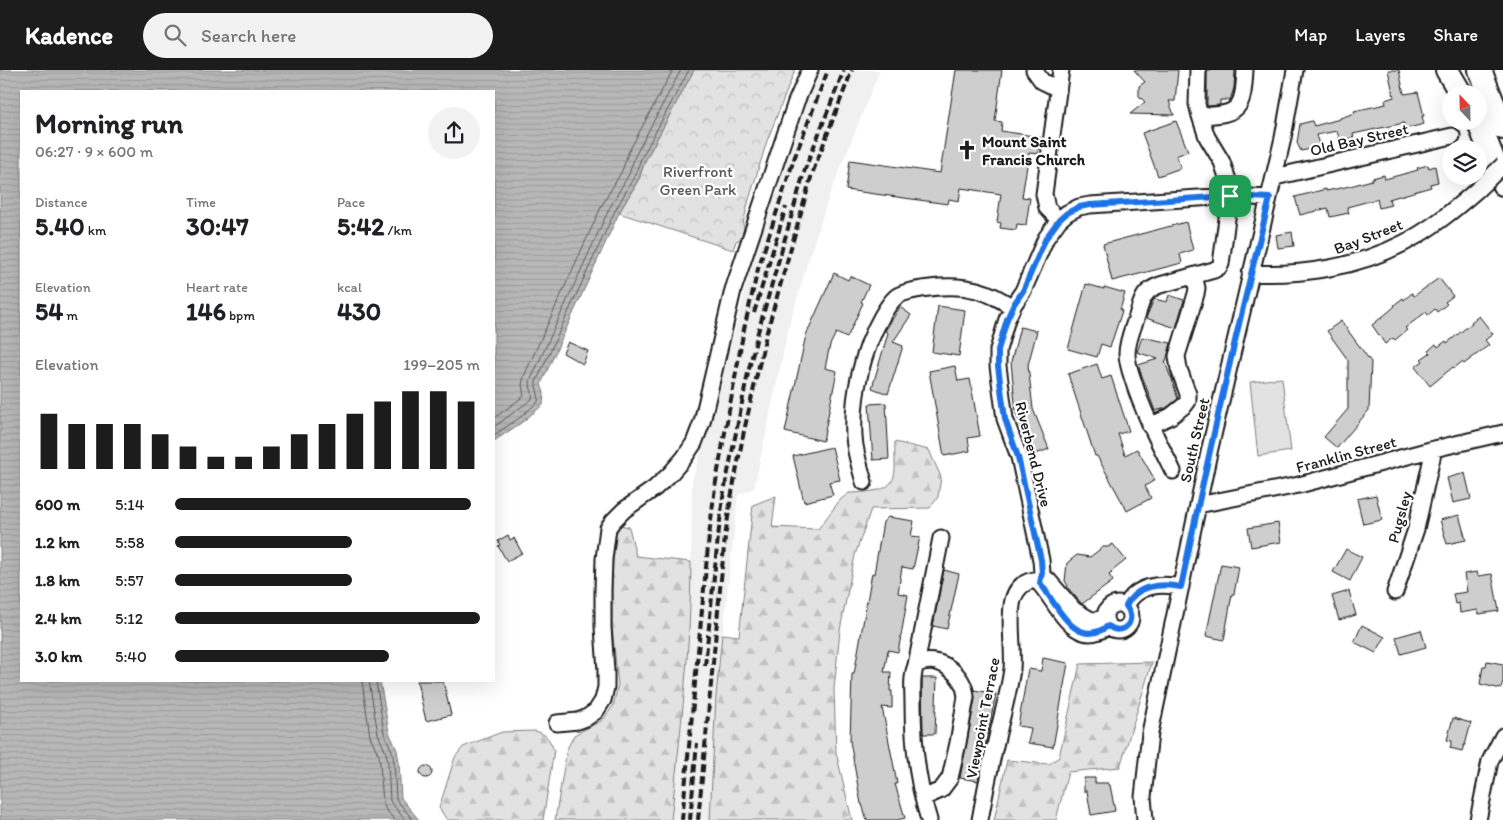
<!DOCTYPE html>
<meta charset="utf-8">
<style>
:root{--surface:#fff;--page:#f2f2f2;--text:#202124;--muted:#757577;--accent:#1c1c1c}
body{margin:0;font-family:Itim,sans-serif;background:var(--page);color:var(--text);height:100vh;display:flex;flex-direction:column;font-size:19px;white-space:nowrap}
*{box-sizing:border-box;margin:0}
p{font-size:16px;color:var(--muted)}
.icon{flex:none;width:28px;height:28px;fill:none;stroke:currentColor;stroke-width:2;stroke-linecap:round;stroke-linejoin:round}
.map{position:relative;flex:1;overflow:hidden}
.panel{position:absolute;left:20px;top:20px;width:475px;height:592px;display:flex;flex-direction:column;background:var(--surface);border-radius:0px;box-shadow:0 5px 20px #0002}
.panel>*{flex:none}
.needle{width:32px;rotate:338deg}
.tools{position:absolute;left:1442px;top:15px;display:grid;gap:10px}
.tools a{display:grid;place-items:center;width:45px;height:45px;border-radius:50%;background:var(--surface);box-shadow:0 5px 20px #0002;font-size:25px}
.pin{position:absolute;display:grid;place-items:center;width:42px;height:42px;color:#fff;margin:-21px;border-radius:10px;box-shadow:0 2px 8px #0006}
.round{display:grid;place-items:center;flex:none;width:52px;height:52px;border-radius:26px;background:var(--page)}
.overview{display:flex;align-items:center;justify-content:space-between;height:85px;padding:0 15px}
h1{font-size:28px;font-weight:700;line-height:38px}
.stats{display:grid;grid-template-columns:repeat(3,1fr);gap:8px;height:85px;padding:5px 15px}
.stats div{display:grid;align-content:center}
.stats b{font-size:25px;font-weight:700}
.stats small{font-size:14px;font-weight:400}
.stats p{font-size:14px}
.chart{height:140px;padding:10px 15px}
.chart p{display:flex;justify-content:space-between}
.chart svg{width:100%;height:90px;margin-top:5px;stroke:var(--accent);stroke-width:6}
ul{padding:0 15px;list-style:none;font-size:16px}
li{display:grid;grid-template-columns:80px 60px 1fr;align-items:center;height:38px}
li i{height:12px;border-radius:6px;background:var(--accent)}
header{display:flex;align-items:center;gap:30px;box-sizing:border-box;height:70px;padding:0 25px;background:var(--accent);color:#fff}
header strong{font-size:24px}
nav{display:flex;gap:28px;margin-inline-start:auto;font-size:18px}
.search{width:350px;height:45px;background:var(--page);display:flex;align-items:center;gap:12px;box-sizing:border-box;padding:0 18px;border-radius:28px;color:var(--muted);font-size:19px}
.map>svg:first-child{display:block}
</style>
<header>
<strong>Kadence</strong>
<div class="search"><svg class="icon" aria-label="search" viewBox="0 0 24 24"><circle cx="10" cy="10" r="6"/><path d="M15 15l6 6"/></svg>Search here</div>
<nav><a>Map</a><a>Layers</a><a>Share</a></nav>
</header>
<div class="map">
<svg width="1503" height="750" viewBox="0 0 1503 750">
<defs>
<pattern id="forest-firs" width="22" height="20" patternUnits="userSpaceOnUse" patternTransform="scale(1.25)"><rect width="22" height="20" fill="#e2e2e2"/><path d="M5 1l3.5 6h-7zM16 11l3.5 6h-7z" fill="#c1c1c1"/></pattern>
<pattern id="park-crowns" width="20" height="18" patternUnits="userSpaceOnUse" patternTransform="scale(1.25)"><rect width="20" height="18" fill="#e2e2e2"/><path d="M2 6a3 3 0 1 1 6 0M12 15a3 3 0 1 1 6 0" fill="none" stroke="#c1c1c1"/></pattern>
<pattern id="water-rules" width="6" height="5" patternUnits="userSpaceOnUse" patternTransform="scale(1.25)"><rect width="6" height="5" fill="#b8b8b8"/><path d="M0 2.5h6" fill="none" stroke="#9e9e9e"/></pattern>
</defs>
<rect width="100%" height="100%" fill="#fff"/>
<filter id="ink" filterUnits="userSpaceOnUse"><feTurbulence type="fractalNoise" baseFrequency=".02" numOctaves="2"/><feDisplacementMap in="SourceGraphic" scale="10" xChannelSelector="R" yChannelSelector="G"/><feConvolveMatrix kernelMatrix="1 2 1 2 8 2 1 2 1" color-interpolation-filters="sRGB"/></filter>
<g filter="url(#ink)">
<!-- built -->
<path fill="#f0f0f0" d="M818,0H880L829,126L808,191L789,256L754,418L738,425L716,626L710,750H671L684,626L691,535L692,411L719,323L756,177L794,63Z"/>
<!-- forest -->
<path fill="url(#forest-firs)" stroke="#7f7f7f" d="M895,372L929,380L941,407L938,427L930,438L871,439L855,485L840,560L834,619L836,682L852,750H710L716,626L722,564L739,566L753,435L776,426L772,457L818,459L840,430L849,423C857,423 865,422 873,421C903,417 893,395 895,372Z
M620,455L629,457L636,486L691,492C691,579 680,664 671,750H555L567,679L574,665L603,650L613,636L618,615L612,557V507L615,465Z
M1152,592L1120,697L1068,702L1056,750H994L1007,690L1049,694L1059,687L1080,594Z
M535,661C547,664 549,669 554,680L543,750H447L439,738L455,687L463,677L502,662Z"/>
<!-- park -->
<path fill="url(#park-crowns)" stroke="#7f7f7f" d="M694,0H795L767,71L748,133L743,154L744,159L741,169L736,171L733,180L619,143L639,109L645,91Z"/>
<!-- pitch -->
<path fill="#e2e2e2" stroke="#7f7f7f" d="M1282,308L1291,381L1258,386L1250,312Z"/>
<!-- water -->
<path fill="url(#water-rules)" stroke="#7a7a7a" d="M0,0H694L645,91L639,108L619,143L541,314L544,323L543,335L521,353L494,371V21H21V611H380L389,662L397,680L399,692L401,728L419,750H0Z"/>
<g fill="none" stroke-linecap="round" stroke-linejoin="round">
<!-- shore -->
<path stroke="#5a5a5a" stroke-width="1" d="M494,348L524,326L522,315L524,306L602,135L622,101L628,83L673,0
M494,357L532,329C534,322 528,317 531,309L609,139L629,104L635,86L681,0
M494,365L518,349L538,332C540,323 535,319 536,312L615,141L634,107L641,89L689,0
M362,611L370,666L379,686L380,694L383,733L386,740L395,750
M369,611L378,664L386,683L388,693L390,731L405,750
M376,611L384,663L392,681L394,692L396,729L413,750"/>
</g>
<!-- building -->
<path fill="#cecece" stroke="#1c1c1c" d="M956,0H1002L995,51L1002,52L1001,61L1040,67L1038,84L1029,83L1022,127L1030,128L1026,155L1017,154L1016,160L1000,158L1001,153L997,152L1001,124L961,118L959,131L949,129L948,134L846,120L850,90L940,103Z
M1134,0H1178L1175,31H1169L1174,45L1130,44L1145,32L1139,26V16L1145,12Z
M1207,0H1235L1234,18L1230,30H1220V35L1207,36Z
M1388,0H1399L1404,24L1418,22L1424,46H1422L1424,54L1405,59L1404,53L1353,64L1354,67L1341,71L1340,68H1339L1337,61L1316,65L1320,77L1301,81L1297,73L1300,54L1312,51L1314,56L1340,49V48L1355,43L1354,41L1386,34L1385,30L1394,27Z
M1176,51L1188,81L1176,86L1181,98L1158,106L1142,63Z
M1428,95L1429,98L1435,96L1438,112L1430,114L1431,117L1389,129L1391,135L1379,138L1377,129L1347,137L1349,143L1330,147L1328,138L1300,145L1295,127L1326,119V121L1350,116L1372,110V108L1384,105L1385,109L1418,100L1417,98Z
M1186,152L1193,180L1180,184L1182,193L1112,211L1103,174Z
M1292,162L1294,176L1278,178L1276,165Z
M834,203L848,210L850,206L869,215L861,232L863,233L847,268L836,263L830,275L825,298L837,301L823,371L785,362L806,265Z
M1439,208L1453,226L1445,232L1447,234L1437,242L1435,239L1428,245L1426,242L1405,258L1407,260L1395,270L1393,268L1385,274L1372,255L1387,243L1395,236L1394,235L1403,228L1404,230L1412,223L1414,226Z
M1086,214L1104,219V217L1125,223L1120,240L1122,241L1110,277L1101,274L1097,287L1068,279Z
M1169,225L1184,230L1176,258L1146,248L1154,229L1167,232Z
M938,236L965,240L959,286L932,282Z
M900,237L911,245L893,272L903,276L888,324L872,318L888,263L885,261Z
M1479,246L1493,264L1485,270L1489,275L1464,294L1462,292L1454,298L1453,297L1430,316L1415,297L1423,291L1421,289L1430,283L1428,281L1436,274L1438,277L1446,271L1447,273L1472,253L1471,252Z
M1341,251L1371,292L1369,340L1337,378L1324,367L1348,339V290L1327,261Z
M1020,257L1037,261L1028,295L1033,339L1049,379L1033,385L1016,343L1013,312L1011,292Z
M1142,267L1171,273L1166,291H1165L1170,306H1171L1178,329L1166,338L1155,341L1138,295L1158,289L1137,282Z
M568,272L588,281L583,294L563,283Z
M1097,294L1102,309L1111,306L1129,361L1118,364L1125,385L1137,379L1155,410L1145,416L1151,428L1127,441L1097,386H1095L1068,304Z
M955,296L958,311L970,309L980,366L968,368L970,381L944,386L929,301Z
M886,333L889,389L873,390L869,334Z
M832,377L840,410L829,412L833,425L804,432L793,386Z
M1465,403L1471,429L1453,433L1447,408Z
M1376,425L1382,450L1363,454L1357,429Z
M1459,445L1466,470L1447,474L1440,450Z
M888,447L914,451L911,466L920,467L913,499L902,497L898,523L908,525L901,566L898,582L888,580L884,602H891L890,621H892V638L882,637L894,697L897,714H895L905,748L897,750H867L862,734H861L850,671L852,604H854L872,503L874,504L883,452Z
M1278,453L1281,472L1251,477L1248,458Z
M508,465L510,470L514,468L522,483L507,491L498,476L500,475L498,471Z
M1113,474L1126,490L1111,502L1112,503L1109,505L1113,511L1082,534L1067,517L1068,516L1065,511L1067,493L1077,485L1090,487L1103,477H1108Z
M1346,479L1362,487L1350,511L1333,502Z
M1221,494L1239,497L1234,524H1232L1224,570L1206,566Z
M944,500L959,504L947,559L933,556Z
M1477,502L1478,506L1492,504L1499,541L1479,544L1478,540L1460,543L1459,533L1455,534L1453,524L1467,522L1464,504Z
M1349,521L1356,545L1339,550L1332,526Z
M1362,555L1385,567L1376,583L1354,572Z
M1421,560L1426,577L1401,584L1396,567Z
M1043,588L1068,593L1053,677L1028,673L1031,658L1018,656L1028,599L1041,601Z
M1487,591L1503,594V611L1501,619L1480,614L1483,596H1486Z
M922,608H937L935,664H923Z
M417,611H443L451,645L426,651Z
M974,620L996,624L978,711L960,708L975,629Z
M1453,648L1471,653L1465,675H1464L1462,681L1450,678L1452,671L1447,670Z
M420 702a6 6 0 1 1 12 0a6 6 0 1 1-12 0Z
M1084,708H1095V713H1108V715H1110L1115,741L1091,745L1087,721H1084Z"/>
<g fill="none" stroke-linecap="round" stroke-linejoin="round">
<defs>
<path id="minor" d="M1034,0L1042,11L1058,19
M1200,46C1240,44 1243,40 1245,0
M1275,107L1452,66
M1059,150L1047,138L1044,124L1061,0
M1250,203C1301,206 1358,197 1404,173C1431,159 1455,139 1478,119
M1150,356L1171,346L1185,335L1188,331V324L1179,299L1177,286L1196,224L1197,218L1194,206
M1173,401C1158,371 1143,342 1133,310C1130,301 1127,292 1127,284C1127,271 1133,258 1137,246C1142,230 1143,221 1160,215L1214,200L1219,197L1221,194L1230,126L1228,110L1222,92L1207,67L1200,46L1197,34L1198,0
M864,412C860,397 855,383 854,367C852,326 862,281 882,246C886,239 890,232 896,227C905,220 929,218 940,217C968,215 989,221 1012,237
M1198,435L1299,415L1434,379L1503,363
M1048,510L1074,540L1091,550L1105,549
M1395,522L1416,459L1434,379
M1105 547a13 13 0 1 1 26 0a13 13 0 1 1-26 0Z
M1126,536C1136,515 1160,513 1181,517
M1108,556C1074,581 1057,532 1039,513L1042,503L1041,490L1019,387L1005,349L998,296V280L1007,249L1014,234L1023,221L1046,168L1059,150L1067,143L1079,137L1090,135L1230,126L1269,128
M916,595L941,468
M557,653L578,651L586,648L596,641L603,630L606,617V601L603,557V520L604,489L608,458L613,451L624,440L655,418L670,404L684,388L694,373L702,352L733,220L796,32L810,0
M923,728L941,720L950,708L958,673L966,627C965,604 938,583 916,595C911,607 913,620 913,633C913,673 917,712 929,750
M980,750C985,721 991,692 998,663C1003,642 1009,621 1012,599C1014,578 1008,550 1013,530C1016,519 1023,512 1034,510L1039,513
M1145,750L1143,727L1150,663L1210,378L1283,68L1295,0
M1478,750L1490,691L1503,666"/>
<path id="highway" d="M1447,0L1461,24
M1480,0L1503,58
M1478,51L1503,114"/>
</defs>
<!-- minor casing -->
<use href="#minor" stroke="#1c1c1c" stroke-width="19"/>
<!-- highway casing -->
<use href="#highway" stroke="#1c1c1c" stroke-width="26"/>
<!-- minor -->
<use href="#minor" stroke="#fff" stroke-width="15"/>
<!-- highway -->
<use href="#highway" stroke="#fff" stroke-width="22"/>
<!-- rail -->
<path stroke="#1c1c1c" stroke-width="4" stroke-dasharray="8 4" stroke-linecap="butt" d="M754,243L786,137
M705,596L718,467L723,427L748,303L758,262L805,99L844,0
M682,750L709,466L715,417L744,259L758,199L794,89L828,0
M690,750L697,673
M698,750L725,467L731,428L744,361L766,265L812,104L852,0"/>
<defs>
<path id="minor-bridge" d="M1478,119L1503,95"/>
</defs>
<!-- minor-bridge casing -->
<use href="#minor-bridge" stroke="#1c1c1c" stroke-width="19" stroke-linecap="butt"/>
<!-- minor-bridge -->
<use href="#minor-bridge" stroke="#fff" stroke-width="15"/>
</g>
</g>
<g fill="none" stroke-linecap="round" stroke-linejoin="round" filter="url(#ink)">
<defs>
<path id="route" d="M1230,126L1270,128C1237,257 1208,386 1181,517C1160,513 1136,515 1126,536C1138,551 1123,567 1108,556C1074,581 1056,532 1040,513L1042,503L1041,490L1018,387L1005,349L998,296V280L1007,249L1014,234L1023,221L1046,168L1059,150L1067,143L1079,137L1090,135Z"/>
</defs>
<!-- route casing -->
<use href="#route" stroke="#fff" stroke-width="10"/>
<!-- route -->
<use href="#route" stroke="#1a73e8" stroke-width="6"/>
</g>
<!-- icons -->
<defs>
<symbol id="church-bare" viewBox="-9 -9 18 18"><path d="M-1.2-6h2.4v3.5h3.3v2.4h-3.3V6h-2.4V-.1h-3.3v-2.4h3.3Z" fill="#1c1c1c" stroke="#fff" stroke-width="2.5" paint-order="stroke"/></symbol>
</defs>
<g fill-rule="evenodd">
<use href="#church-bare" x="953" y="66" width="28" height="28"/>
</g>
<g text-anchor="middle" stroke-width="4.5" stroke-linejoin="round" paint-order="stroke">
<!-- street labels -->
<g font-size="16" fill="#1c1c1c" stroke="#fff">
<text transform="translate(1359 69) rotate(-13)" y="6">Old Bay Street</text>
<text transform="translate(1368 166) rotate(-21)" y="6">Bay Street</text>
<text transform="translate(1194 370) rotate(-77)" y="6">South Street</text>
<text transform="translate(1034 384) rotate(76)" y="6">Riverbend Drive</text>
<text transform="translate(1346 384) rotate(-15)" y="6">Franklin Street</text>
<text transform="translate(1399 447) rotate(-75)" y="6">Pugsley</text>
<text transform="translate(982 648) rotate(-79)" y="6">Viewpoint Terrace</text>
</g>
<!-- poi labels -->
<g font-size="16" font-weight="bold" fill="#1c1c1c" stroke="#fff" text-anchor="start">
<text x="982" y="77">Mount Saint<tspan x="982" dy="18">Francis Church</tspan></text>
</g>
<!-- park labels -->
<g font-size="16" fill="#575757" stroke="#fff">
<text x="698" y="107">Riverfront<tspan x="698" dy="18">Green Park</tspan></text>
</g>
</g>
</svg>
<div class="tools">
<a><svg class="needle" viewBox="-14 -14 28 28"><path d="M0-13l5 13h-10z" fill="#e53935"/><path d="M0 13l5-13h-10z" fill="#757577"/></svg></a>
<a><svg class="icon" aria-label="layers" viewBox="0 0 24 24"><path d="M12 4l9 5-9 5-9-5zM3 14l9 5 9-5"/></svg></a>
</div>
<div class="pin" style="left:1230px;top:126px;background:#1e9e55"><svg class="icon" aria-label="arrive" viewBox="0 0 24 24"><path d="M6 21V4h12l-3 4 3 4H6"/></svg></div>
<section class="panel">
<div class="overview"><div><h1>Morning run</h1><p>06:27 · 9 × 600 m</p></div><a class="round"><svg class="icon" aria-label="share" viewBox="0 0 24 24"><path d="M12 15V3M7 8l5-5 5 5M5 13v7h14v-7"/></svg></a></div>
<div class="stats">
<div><p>Distance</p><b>5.40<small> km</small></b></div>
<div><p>Time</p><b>30:47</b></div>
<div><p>Pace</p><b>5:42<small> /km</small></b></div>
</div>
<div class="stats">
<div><p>Elevation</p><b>54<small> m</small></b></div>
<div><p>Heart rate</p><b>146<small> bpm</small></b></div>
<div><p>kcal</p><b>430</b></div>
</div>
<div class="chart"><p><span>Elevation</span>199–205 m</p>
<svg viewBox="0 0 160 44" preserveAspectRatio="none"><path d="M5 44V17M15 44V22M25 44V22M35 44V22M45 44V27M55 44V33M65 44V38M75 44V38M85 44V33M95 44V27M105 44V22M115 44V17M125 44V11M135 44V6M145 44V6M155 44V11"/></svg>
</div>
<ul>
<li><b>600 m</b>5:14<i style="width:97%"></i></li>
<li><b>1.2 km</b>5:58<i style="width:58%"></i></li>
<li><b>1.8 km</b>5:57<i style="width:58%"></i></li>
<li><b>2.4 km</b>5:12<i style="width:100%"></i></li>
<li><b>3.0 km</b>5:40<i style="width:70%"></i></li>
</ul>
</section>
</div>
